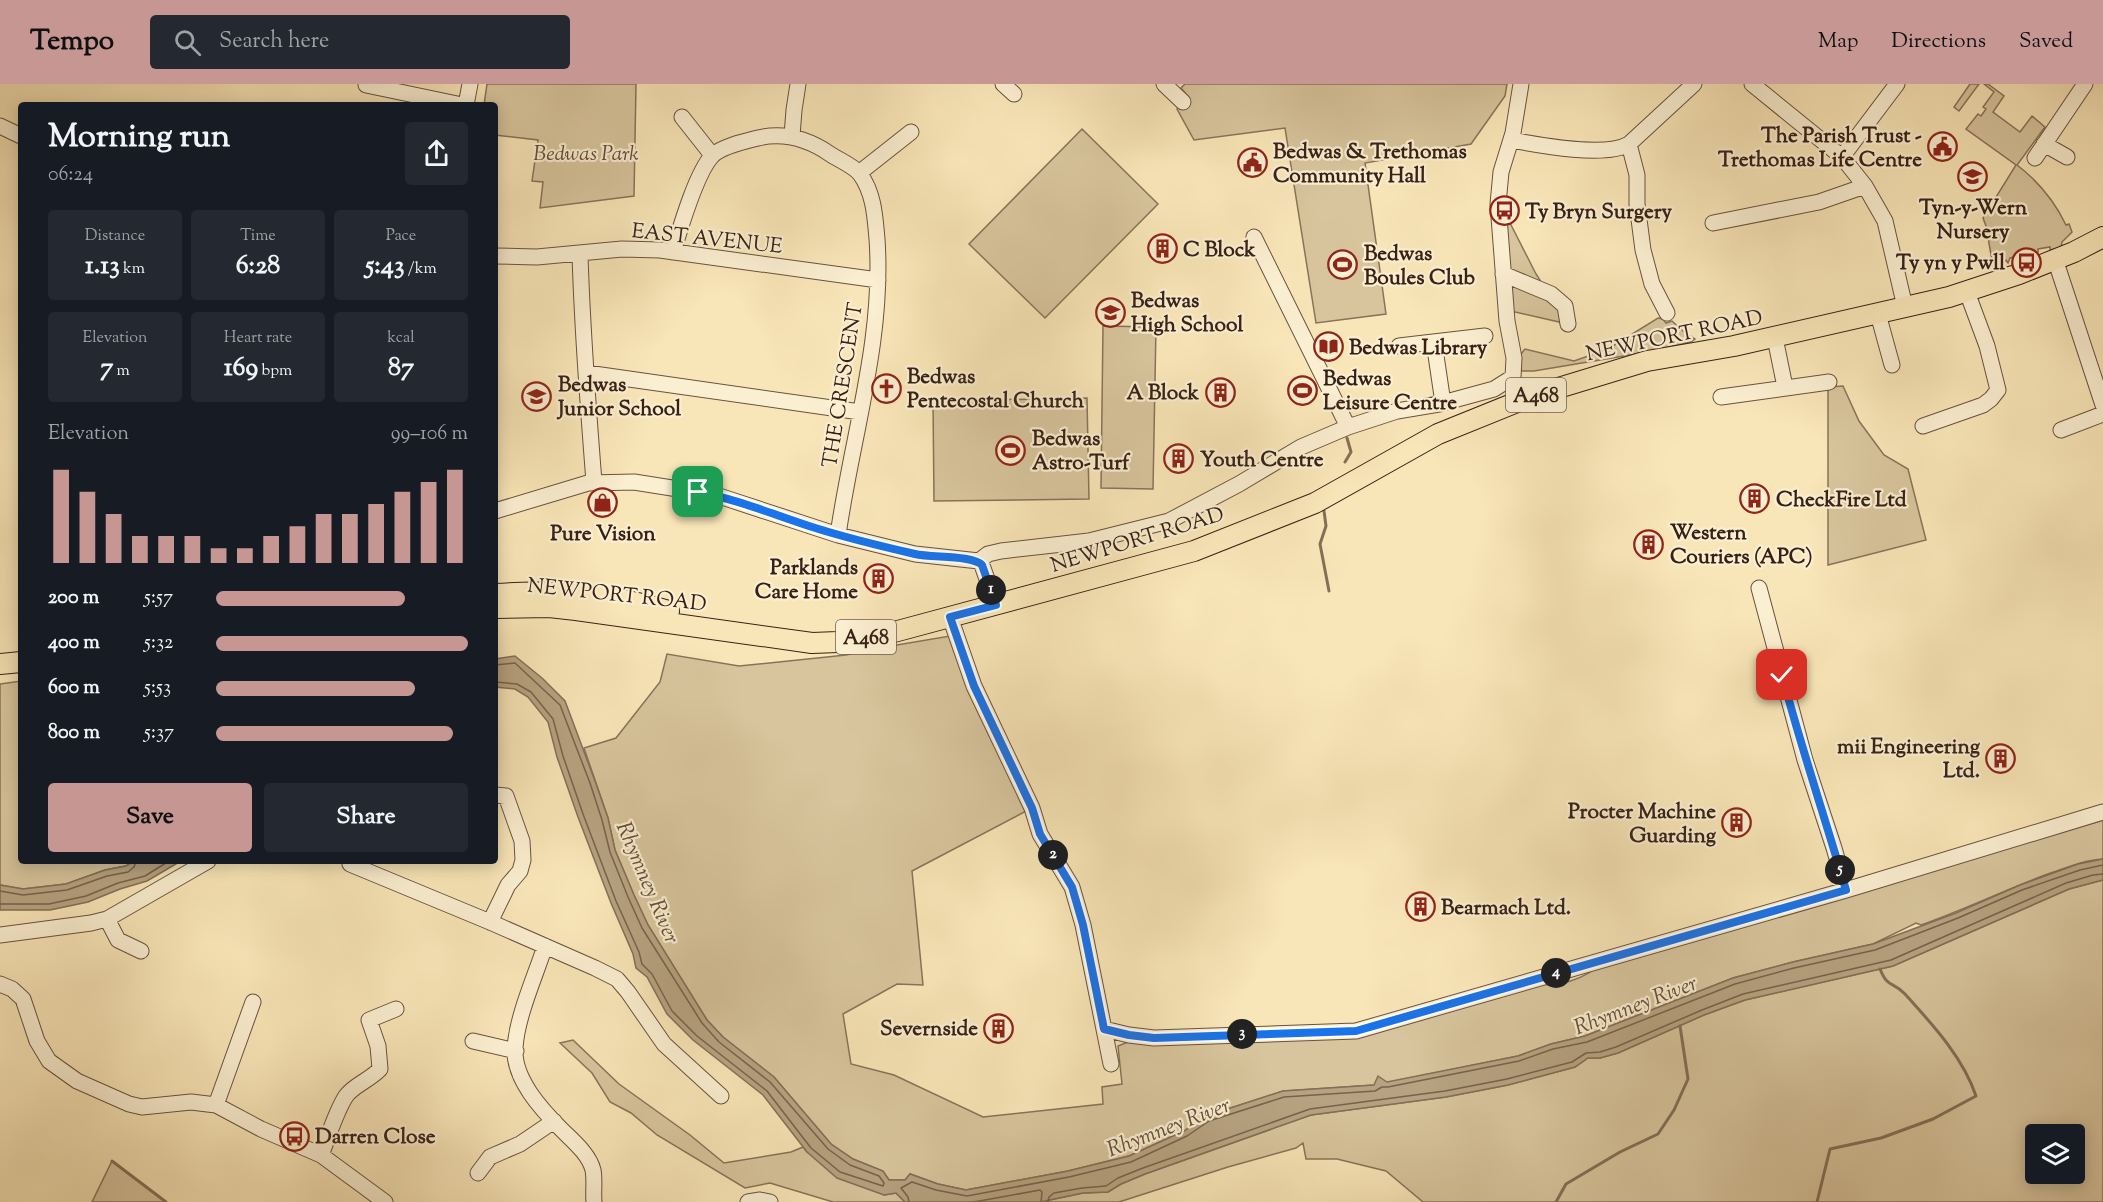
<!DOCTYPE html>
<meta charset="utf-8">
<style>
:root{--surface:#171b24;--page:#242831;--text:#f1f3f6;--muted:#9ea1a6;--accent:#c59692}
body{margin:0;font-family:"Sorts Mill Goudy",serif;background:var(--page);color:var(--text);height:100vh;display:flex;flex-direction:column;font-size:22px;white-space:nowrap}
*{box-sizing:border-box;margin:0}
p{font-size:20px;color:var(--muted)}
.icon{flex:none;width:33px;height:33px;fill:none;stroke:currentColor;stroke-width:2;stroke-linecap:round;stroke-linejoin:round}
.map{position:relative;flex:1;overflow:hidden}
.side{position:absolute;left:18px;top:18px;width:480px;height:762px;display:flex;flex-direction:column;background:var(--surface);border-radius:6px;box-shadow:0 3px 15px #0003}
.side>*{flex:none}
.controls{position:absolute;left:2025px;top:1040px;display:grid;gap:12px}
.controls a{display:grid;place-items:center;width:60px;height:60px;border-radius:6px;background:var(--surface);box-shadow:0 3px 15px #0003;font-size:30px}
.pin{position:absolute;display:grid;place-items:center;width:51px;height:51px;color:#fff;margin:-26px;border-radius:12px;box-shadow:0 3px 9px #0006}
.km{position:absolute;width:30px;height:30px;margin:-15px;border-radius:50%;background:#222;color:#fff;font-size:16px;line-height:30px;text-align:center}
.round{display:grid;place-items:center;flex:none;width:63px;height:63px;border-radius:6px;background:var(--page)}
.summary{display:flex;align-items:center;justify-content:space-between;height:102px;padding:0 30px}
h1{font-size:33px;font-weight:700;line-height:45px}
.figures{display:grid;grid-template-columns:repeat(3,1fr);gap:9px;height:102px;padding:6px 30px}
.figures div{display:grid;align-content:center;border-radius:6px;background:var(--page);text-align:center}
.figures b{font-size:26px;font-weight:700}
.figures small{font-size:16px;font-weight:400}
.figures p{font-size:16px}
.chart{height:168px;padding:12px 30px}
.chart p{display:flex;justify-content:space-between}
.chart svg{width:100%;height:108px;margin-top:6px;stroke:var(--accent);stroke-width:6}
.action{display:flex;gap:12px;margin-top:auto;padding:12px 30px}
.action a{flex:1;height:69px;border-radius:6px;background:var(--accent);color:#111;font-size:24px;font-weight:700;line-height:69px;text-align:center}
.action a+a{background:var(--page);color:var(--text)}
ul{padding:0 30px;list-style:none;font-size:20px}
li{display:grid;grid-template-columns:96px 72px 1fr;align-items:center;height:45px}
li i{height:15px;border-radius:8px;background:var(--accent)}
header{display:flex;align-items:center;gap:36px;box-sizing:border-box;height:84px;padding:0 30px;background:var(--accent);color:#111}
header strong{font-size:28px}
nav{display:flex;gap:33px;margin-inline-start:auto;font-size:21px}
.search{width:420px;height:54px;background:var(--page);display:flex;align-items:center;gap:15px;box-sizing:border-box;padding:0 21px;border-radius:6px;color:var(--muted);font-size:22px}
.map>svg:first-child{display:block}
</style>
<header>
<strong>Tempo</strong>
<div class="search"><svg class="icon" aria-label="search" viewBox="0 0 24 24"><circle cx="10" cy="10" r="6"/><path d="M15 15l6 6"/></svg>Search here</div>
<nav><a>Map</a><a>Directions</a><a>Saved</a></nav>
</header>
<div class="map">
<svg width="2103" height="1118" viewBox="0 0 2103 1118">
<rect width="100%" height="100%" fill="#f9e6b8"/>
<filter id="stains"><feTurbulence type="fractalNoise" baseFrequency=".00333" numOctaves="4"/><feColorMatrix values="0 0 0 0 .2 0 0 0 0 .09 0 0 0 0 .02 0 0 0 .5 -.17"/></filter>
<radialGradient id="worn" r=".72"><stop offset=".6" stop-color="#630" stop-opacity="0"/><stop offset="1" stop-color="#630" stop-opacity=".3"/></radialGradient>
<!-- green -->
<path fill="#d8c59d" stroke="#88735a" stroke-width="1.5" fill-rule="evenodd" d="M487,0H636L634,112L540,124L543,98L532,97L538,56L495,51V21H484Z
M1185,0H1507L1505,12L1471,60L1365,79L1386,230L1316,239L1285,44L1194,56L1177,25L1183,18L1190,15L1181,4Z
M1970,0H1979L1959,27L1954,23Z
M1984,0H1988L2004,12L1993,28L2020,48L2032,32L2045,43L2017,81C2038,97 2054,116 2066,141L2069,140L2072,148L2062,158L2061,164L2050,166V163L2038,165V168L2010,174L2008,179L2006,176L1996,182L1997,185L1994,188L1986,142L1983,134L2016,81L1966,45L1978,30L1981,32L1986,25L1983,23L1994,8Z
M1082,45L1158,120L1045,234L969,160Z
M1506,131L1536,190L1568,240L1506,226Z
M1658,234L1663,235L1666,239L1672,237L1684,248L1695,255L1691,258L1636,270L1534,287H1522C1517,277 1518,273 1525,265L1574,277L1608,265Z
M1103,242L1156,243L1153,405L1101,404Z
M1843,302L1859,337L1884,371L1908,385L1926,456L1828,481V303Z
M1087,314L1089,415L934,417L933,317Z
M956,551L1032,724L912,787L923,901L897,900L843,930L851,980L894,991L983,1033L1103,1020L1102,1003L1122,1000L1118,962L1128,958L1350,951L1537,899C1555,905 1587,894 1600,880L2103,734V775C2083,776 2064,785 2045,791C2003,807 1963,826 1921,841L1916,839L1873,860L1793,878L1733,894L1585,952L1551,960L1518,972L1375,1001L1283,1007L1206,1032L1184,1047L1129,1072L1068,1087L966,1106L938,1100L910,1090L905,1096H889L883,1087L853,1075L831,1060L774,993L723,953L707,936L648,841L634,811L615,766L608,734L584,664L616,654L660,598L667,570L739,582L846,571L873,565Z
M21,597V777H134L126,782L105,786L66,800L23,805L0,801V600Z
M2103,796V1118H1423L1386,1087L1337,1075H1306L1303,1059L1296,1064L1228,1083L1119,1118H1040L1083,1109L1108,1108L1121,1100L1145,1090L1311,1031L1446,1013L1508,1001L1575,983L1588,974H1600L1618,969L1704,931L1745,916L1893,882L2069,805ZM2036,1050H2074V1089H2036Z
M573,956L619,1000L690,1051L724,1079L791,1068L803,1063L807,1068L884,1111L896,1109L905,1118H833L770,1099L745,1104L657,1051L631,1029L610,1018L592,989L560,959Z
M112,1077L166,1118H92Z"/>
<!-- water -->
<path fill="#b7a381" stroke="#846f57" stroke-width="1.5" d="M515,572L542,594L565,617L595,697L608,734L615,766L634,811L648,841L707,936L723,953L774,993L831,1060L853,1075L883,1087L889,1096H905L910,1090L938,1100L966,1106L1068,1087L1129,1072L1184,1047L1206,1032L1283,1007L1374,1001L1378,992L1387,998L1518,972L1551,960L1585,952L1733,894L1793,878L1873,860L1956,829L2020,801L2078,780L2103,775V796L2069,805L1893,882L1745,916L1704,931L1618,969L1600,974H1588L1575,983L1508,1001L1446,1013L1311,1031L1145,1090L1121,1100L1108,1108L1083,1109L1040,1118H905L896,1109L884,1111L837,1094L807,1068L763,1011L693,956L667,930L647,893L636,884L633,870L611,819L578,733L557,673L548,638L528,613L515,605L495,603V575Z
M134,777H181L147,797L120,805L88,818L50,826H0V801L23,805L66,800L105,786L126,782Z"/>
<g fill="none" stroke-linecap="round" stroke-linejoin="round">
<!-- shore -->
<path stroke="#77624c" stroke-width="1.5" d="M495,581L515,579L560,621L590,699L602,736L610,768L628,813L642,844L702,939L719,958L770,998L828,1065L850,1081L879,1092L884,1099L883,1102L840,1088L811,1064L767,1007L697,952L672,927L652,890L642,880L639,868L616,817L583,730L563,672L553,635L531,608L517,600L495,598
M0,807L23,811L67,806L107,792L128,788L134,783L136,777
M0,820H49L86,812L118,799L145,792L169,777
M909,1118L908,1113L901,1104L912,1098L936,1106L967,1112L1069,1093L1131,1078L1187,1052L1209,1037L1284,1013L1375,1007L1382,1003H1388L1519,977L1553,965L1587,958L1735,900L1794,884L1875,866L1958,834L2022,806L2080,786L2103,781
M974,1118L1040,1106L1042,1108L1041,1118
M1048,1118L1049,1113L1054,1109L1082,1104L1106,1102L1118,1094L1143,1084L1310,1025L1445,1007L1507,995L1572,978L1586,969L1600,968L1616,963L1702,926L1743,910L1891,876L2066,799L2093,791L2103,790"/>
<!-- stream -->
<path stroke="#846f57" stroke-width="3" d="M1345,378L1351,368L1347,354
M1324,427L1326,442L1320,460L1329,507
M112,1077L166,1118
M1556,1118L1566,1100L1620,1068L1658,1050L1674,1026L1688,995L1680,942
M1817,1118L1830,1065L1881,1054L1933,1035L1976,1012C1963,973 1932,940 1905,910C1893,897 1888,905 1880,885"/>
<defs>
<path id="minor" d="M1003,0L1014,10
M1164,0L1183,18
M1752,0L1842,73L1865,102L1885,137L1905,223
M366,1L462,21
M466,21L470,0
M682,33L712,71
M0,42L21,52
M792,52L794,26L798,0
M1511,56C1538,61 1605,74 1629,60L1694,0
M1629,60L1637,91V120L1643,166L1652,200L1667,229
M2044,60L2067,73
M1842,73L1897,0
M2035,74L2085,0
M859,89L911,48
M1713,139L1819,118L1865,102
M1254,153L1348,343
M673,168C680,145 696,89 712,72C720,63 746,57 758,54C784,48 808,55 830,70C839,76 854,82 860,90C874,109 875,133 877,155C884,256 852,352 838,451
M580,169C582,246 588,322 594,398
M495,172L537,173L622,165L660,166L878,196
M2055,175L2103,321
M1503,190L1551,210L1565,222L1568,240
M1878,230L1892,281
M1775,254L1785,303
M1434,258L1443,319
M1399,262L1485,252
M587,289L860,328
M1721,313L1829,298
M1923,342L1983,321L1991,315L1998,306L1987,262L1967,208
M2061,346L2103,330
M495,427L588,399L634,398L716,411L838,451L915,470L979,477L982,481L996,521
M979,477L988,470L1001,467L1089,457L1169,437L1239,400L1301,363L1348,343L1397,327L1439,320L1494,305L1513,293L1514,274L1507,237L1498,120L1501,88L1513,49L1521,0
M1759,504L1805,676L1834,764L1846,806
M950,533L974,602L1032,724L1040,750L1072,803L1083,841L1111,980
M350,780L490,838L595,884L617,895L628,908L664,960L721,1012
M107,835L118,856L141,867
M490,838L508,801L520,787L523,776L522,757L506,712L495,711
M0,851L91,839L107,835L208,777
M545,862C535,893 517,932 515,964C513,995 542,1026 562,1046C573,1057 589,1070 593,1086C595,1096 593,1108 594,1118
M0,900L12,905L23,915L37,957L49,977L77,997L129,1020L142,1023L191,1018L216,1021L261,1045L321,1071L385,1118
M1104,945L1129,951L1154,954L1356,947L1846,806L2103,728
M473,957L516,967
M216,1021L253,918
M321,1071C328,1054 336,1027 346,1012C354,1001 370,996 380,985L378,962L369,936L396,925
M478,1089L490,1073L520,1060L554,1037
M748,1118L760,1116L770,1118"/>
<path id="major" d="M495,510C552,506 614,511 669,527
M495,524L549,523L576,526L812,559L838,558L894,548L1194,467L1315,419L1438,350L1532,312L1647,277L1734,262L1949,213L2019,190L2074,168L2103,153
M0,580L21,578"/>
</defs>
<!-- minor casing -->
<use href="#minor" stroke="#68523f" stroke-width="17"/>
<!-- major casing -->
<use href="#major" stroke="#372117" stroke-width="22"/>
<!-- minor -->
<use href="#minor" stroke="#fbefd1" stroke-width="15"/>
<!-- major -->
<use href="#major" stroke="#f9e6b8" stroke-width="20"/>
</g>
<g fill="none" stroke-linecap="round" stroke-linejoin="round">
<defs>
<path id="route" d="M698,408C736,415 772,430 809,442C843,453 880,462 915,470C932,474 972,471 982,481L996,521L950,533L974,602L1032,724L1040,750L1072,803L1083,841L1104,945L1129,951L1154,954L1356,947L1846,806C1825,734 1801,663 1782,591"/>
</defs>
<!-- route casing -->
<use href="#route" stroke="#fff" stroke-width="12"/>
<!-- route -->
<use href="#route" stroke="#1a73e8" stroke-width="8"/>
</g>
<!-- icons -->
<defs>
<symbol id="civic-ring" viewBox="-11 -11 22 22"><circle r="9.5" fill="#fbefd1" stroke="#8f2418" stroke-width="1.5"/><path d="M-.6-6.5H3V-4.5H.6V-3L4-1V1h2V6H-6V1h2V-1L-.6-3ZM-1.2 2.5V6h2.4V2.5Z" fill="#8f2418"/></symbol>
<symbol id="school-ring" viewBox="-11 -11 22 22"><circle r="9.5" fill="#fbefd1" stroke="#8f2418" stroke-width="1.5"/><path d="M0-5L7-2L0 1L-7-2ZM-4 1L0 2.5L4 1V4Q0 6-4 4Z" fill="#8f2418"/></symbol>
<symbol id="bus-ring" viewBox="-11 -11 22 22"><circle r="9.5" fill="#fbefd1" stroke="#8f2418" stroke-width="1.5"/><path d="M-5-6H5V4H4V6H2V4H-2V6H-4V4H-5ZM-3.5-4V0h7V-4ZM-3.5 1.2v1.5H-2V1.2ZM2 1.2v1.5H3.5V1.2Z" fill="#8f2418"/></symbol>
<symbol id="building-ring" viewBox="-11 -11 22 22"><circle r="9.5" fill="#fbefd1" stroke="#8f2418" stroke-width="1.5"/><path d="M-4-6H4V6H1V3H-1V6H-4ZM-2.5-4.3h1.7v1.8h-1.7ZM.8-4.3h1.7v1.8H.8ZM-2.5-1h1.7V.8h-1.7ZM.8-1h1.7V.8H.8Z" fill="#8f2418"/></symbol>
<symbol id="stadium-ring" viewBox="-11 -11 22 22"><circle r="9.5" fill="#fbefd1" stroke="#8f2418" stroke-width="1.5"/><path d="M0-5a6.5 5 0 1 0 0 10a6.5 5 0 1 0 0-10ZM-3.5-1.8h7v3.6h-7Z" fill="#8f2418"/></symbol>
<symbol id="library-ring" viewBox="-11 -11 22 22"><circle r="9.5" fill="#fbefd1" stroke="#8f2418" stroke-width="1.5"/><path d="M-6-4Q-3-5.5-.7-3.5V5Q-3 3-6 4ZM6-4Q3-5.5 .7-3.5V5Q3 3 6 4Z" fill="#8f2418"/></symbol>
<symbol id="church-ring" viewBox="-11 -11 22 22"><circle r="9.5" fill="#fbefd1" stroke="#8f2418" stroke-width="1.5"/><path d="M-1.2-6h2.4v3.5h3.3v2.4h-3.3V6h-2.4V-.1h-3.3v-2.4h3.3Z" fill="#8f2418"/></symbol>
<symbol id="shop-ring" viewBox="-11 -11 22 22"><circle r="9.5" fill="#fbefd1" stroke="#8f2418" stroke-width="1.5"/><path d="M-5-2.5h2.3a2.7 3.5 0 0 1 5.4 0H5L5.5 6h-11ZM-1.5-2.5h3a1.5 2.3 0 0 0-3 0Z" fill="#8f2418"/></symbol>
</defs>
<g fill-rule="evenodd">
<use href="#civic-ring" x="1926" y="46" width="33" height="33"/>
<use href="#civic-ring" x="1236" y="62" width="33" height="33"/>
<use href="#school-ring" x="1956" y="76" width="33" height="33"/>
<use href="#bus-ring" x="1488" y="110" width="33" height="33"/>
<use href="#building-ring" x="1146" y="148" width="33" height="33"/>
<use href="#bus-ring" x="2010" y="162" width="33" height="33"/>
<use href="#stadium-ring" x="1326" y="164" width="33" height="33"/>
<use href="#school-ring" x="1094" y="212" width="33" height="33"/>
<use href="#library-ring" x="1312" y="246" width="33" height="33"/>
<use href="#church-ring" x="870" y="288" width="33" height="33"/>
<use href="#stadium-ring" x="1286" y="290" width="33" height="33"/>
<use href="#building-ring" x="1204" y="292" width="33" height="33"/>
<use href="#school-ring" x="520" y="296" width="33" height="33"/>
<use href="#stadium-ring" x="994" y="350" width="33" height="33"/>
<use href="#building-ring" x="1162" y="358" width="33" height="33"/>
<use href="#building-ring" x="1738" y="398" width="33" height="33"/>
<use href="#shop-ring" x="586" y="402" width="33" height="33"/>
<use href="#building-ring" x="1632" y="444" width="33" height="33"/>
<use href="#building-ring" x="862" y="478" width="33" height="33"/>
<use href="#building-ring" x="1984" y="658" width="33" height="33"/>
<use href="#building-ring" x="1720" y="722" width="33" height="33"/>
<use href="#building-ring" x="1404" y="806" width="33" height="33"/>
<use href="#building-ring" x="982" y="928" width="33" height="33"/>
<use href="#bus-ring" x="278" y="1036" width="33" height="33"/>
</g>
<g text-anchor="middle" stroke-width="4.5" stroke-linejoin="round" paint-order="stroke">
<!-- shield labels -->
<g fill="#fbefd1" stroke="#725f4f" stroke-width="1.5">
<rect x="1506" y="294" width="60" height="34" rx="4.5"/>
<rect x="836" y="536" width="60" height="34" rx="4.5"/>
</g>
<g font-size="20" font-weight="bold" fill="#372117">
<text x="1536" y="318">A468</text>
<text x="866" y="560">A468</text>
</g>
<!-- poi labels -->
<g font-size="21" font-weight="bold" fill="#372117" stroke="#fbefd1" text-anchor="start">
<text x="1922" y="58" text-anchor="end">The Parish Trust -<tspan x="1922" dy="24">Trethomas Life Centre</tspan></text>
<text x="1273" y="74">Bedwas &amp; Trethomas<tspan x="1273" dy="24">Community Hall</tspan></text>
<text x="1973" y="130" text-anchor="middle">Tyn-y-Wern<tspan x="1973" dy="24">Nursery</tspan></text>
<text x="1525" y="134">Ty Bryn Surgery</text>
<text x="1183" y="172">C Block</text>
<text x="1364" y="176">Bedwas<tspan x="1364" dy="24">Boules Club</tspan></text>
<text x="2005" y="185" text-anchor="end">Ty yn y Pwll</text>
<text x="1131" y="223">Bedwas<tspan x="1131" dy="24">High School</tspan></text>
<text x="1349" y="270">Bedwas Library</text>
<text x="907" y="299">Bedwas<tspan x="907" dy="24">Pentecostal Church</tspan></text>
<text x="1323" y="301">Bedwas<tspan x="1323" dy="24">Leisure Centre</tspan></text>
<text x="558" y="307">Bedwas<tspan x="558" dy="24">Junior School</tspan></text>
<text x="1199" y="315" text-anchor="end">A Block</text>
<text x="1032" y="361">Bedwas<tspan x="1032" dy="24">Astro-Turf</tspan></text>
<text x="1200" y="382">Youth Centre</text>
<text x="1776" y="422">CheckFire Ltd</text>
<text x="1670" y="455">Western<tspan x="1670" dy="24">Couriers (APC)</tspan></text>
<text x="603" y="456" text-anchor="middle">Pure Vision</text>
<text x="858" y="490" text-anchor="end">Parklands<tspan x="858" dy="24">Care Home</tspan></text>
<text x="1980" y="669" text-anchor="end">mii Engineering<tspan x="1980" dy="24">Ltd.</tspan></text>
<text x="1716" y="734" text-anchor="end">Procter Machine<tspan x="1716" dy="24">Guarding</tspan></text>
<text x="1441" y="830">Bearmach Ltd.</text>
<text x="978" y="951" text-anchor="end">Severnside</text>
<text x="315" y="1059">Darren Close</text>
</g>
<!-- park labels -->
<g font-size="21" font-style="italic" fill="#5f4a38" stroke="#fbefd1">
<text x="586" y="76">Bedwas Park</text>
</g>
<!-- street labels -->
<g font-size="21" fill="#372117" stroke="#fbefd1">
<text transform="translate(707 154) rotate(6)" y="7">EAST AVENUE</text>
<text transform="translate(1674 251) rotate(-12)" y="7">NEWPORT ROAD</text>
<text transform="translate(842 301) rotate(-81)" y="7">THE CRESCENT</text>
<text transform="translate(1137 455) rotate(-17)" y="7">NEWPORT ROAD</text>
<text transform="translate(617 510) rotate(6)" y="7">NEWPORT ROAD</text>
</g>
<!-- water labels -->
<g font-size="22" font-style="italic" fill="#644e3c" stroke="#fbefd1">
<text transform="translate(649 798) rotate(67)" y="8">Rhymney River</text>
<text transform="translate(1635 920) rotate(-21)" y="8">Rhymney River</text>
<text transform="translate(1168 1042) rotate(-21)" y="8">Rhymney River</text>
</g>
</g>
<rect width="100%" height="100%" filter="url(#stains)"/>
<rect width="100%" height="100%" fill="url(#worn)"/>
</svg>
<div class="controls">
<a><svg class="icon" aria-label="layers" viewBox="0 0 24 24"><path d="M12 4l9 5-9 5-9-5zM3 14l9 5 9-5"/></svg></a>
</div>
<div class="pin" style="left:698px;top:408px;background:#1e9e55"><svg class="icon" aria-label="arrive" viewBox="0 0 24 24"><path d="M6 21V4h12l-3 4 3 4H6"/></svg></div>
<div class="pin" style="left:1782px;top:591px;background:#d93025"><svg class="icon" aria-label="check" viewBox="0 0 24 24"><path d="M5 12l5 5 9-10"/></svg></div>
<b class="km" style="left:991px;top:506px">1</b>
<b class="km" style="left:1053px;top:771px">2</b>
<b class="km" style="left:1242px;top:950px">3</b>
<b class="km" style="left:1556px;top:889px">4</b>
<b class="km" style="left:1840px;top:786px">5</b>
<section class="side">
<div class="summary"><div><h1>Morning run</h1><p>06:24</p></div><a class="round"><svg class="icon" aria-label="share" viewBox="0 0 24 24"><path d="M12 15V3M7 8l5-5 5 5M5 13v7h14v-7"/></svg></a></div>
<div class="figures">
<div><p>Distance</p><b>1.13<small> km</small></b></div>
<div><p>Time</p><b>6:28</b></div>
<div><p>Pace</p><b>5:43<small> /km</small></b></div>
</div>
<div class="figures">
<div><p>Elevation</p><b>7<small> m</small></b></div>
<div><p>Heart rate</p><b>169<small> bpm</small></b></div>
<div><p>kcal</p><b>87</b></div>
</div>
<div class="chart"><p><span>Elevation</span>99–106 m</p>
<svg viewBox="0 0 160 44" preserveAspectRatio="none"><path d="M5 44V6M15 44V15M25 44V24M35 44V33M45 44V33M55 44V33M65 44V38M75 44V38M85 44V33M95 44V29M105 44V24M115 44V24M125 44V20M135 44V15M145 44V11M155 44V6"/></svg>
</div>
<ul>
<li><b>200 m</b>5:57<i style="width:75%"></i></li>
<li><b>400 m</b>5:32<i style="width:100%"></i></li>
<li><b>600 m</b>5:53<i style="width:79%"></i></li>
<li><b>800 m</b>5:37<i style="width:94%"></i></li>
</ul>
<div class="action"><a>Save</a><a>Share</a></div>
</section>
</div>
